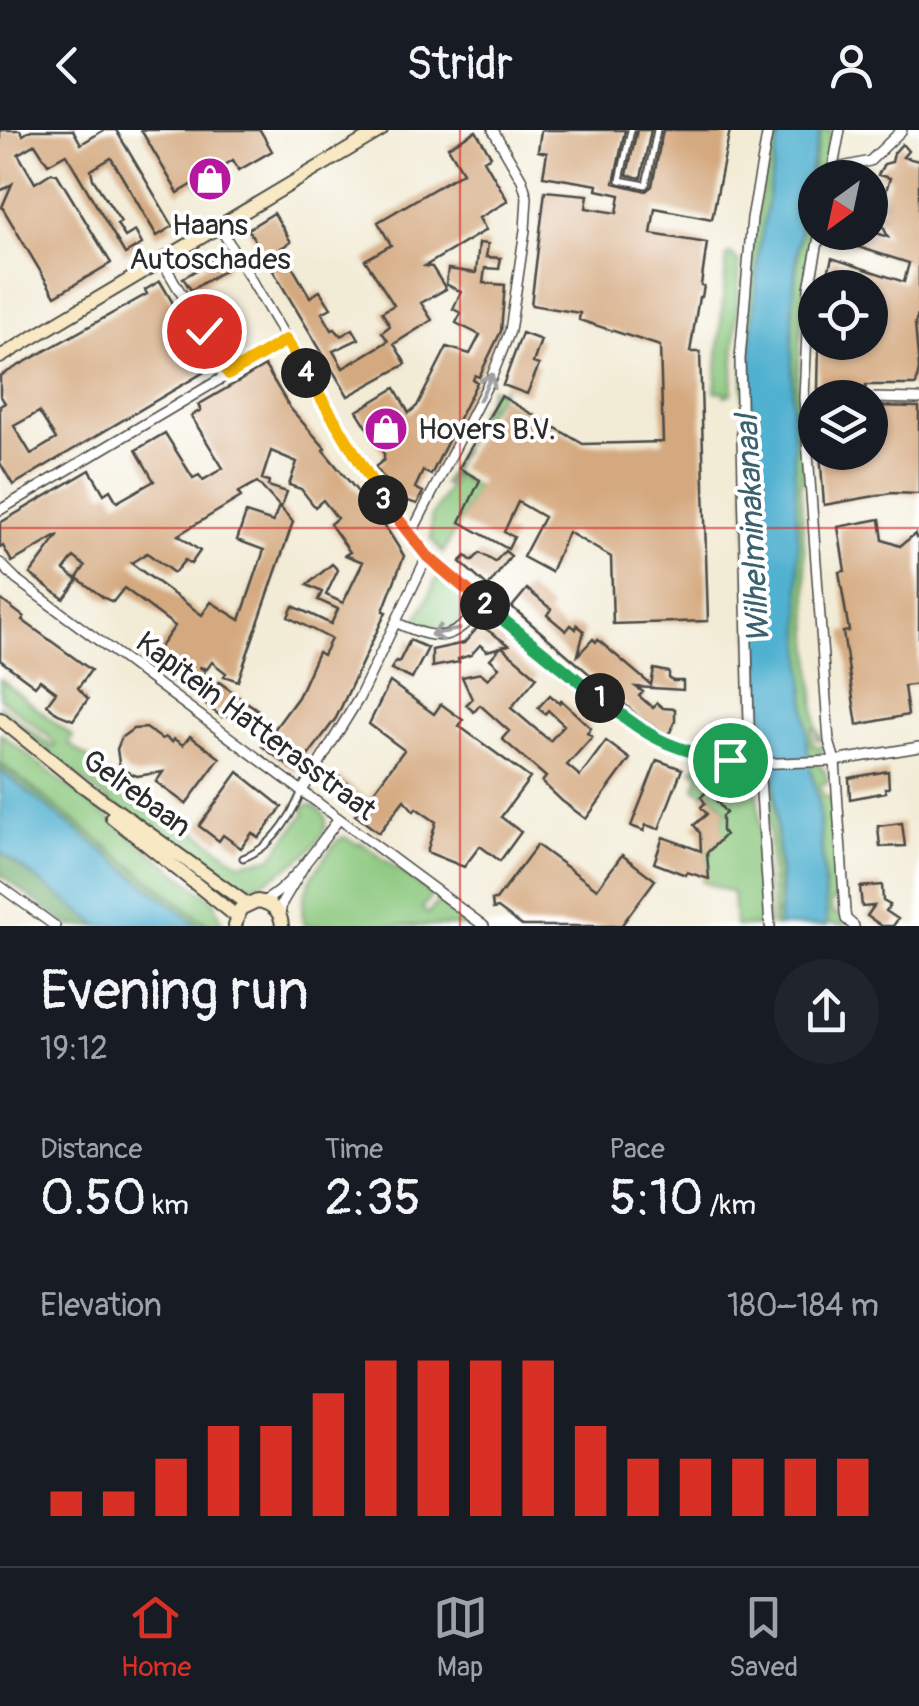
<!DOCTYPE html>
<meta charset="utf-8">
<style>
:root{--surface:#171b24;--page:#20242c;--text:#f1f3f6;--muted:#9ea1a6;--line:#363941;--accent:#d93025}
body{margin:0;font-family:Pangolin,sans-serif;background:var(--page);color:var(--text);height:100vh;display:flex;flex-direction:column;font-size:38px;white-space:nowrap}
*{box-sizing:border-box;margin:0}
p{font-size:32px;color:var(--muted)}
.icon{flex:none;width:55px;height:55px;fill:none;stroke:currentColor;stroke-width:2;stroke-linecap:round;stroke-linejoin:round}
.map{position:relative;height:796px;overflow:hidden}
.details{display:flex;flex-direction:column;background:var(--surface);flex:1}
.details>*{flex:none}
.needle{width:65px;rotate:213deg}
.controls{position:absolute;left:798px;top:30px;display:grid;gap:20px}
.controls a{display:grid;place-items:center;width:90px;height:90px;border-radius:50%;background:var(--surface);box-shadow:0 2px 8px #0004;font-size:50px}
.pin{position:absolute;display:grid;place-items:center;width:85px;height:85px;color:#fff;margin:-42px;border:5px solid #fff;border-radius:50%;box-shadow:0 2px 10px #0007}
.km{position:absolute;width:50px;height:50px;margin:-25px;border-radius:50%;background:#222;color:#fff;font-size:28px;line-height:50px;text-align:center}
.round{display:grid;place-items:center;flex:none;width:105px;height:105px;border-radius:52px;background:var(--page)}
.summary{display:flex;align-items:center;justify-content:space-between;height:170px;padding:0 40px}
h1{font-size:55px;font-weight:600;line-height:75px}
.figures{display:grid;grid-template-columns:repeat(3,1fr);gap:15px;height:170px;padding:10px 40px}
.figures div{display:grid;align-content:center}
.figures b{font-size:50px;font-weight:600}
.figures small{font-size:28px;font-weight:400}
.figures p{font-size:28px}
.chart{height:280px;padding:20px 40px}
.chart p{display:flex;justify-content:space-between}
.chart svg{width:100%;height:180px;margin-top:10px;stroke:var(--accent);stroke-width:6}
header{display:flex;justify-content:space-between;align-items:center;height:130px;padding:0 40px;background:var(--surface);font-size:45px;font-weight:600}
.dock{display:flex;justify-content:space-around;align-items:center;height:140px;border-top:2px solid var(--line);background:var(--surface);font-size:28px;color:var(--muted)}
.dock a{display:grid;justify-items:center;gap:5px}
.dock .current{color:var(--accent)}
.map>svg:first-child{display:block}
</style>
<header><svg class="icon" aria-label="back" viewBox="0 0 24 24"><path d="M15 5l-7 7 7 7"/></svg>Stridr<svg class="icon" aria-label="person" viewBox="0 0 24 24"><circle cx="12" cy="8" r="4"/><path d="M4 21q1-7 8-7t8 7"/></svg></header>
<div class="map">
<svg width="919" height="796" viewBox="0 0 919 796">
<rect width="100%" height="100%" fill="#fff"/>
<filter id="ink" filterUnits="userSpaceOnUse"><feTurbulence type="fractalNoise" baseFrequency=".01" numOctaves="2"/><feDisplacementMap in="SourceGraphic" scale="20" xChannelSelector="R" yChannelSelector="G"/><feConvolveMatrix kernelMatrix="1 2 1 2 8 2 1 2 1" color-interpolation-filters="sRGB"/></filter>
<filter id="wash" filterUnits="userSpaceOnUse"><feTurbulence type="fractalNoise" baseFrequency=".0048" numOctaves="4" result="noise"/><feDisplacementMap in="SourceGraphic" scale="40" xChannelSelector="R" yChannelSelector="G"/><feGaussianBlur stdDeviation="2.25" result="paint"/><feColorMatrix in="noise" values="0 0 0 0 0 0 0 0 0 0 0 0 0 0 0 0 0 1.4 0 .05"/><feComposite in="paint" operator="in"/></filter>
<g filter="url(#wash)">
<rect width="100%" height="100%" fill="#f2ebd5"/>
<!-- green -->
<path fill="#8ac77d" stroke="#5a7954" stroke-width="2.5" d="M772,0H780L759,119L749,257L760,468C755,522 758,578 773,630H760L754,615L743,241L752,115Z
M831,0L824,45L815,48C815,109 802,168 799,229C798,244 795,263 800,276L795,277L803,319V352L800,353L816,598L822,610H817V599H812L813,616H823L820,624L811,627L808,626L794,372L791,190L802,91L821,0Z
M731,124L740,134L732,263L725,266L724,262L715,261L727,125Z
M491,257L500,262L503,257L502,261L469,307L451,342L477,358L443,423L431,409V388L454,348L452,344L446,355L443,354L481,283L479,281L485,275Z
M438,446L476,477C457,498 442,509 414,496Z
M0,549L73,607L68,613L177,696L182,691L239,733L271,728L305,683L301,676L312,675C318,679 326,683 326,692C326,716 276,748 256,754C247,757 241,754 233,751L227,757L100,665L18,596V593L16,595L0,587V576L52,617L56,616L49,607L0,568Z
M0,603L215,772L223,796H209L0,633Z
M701,631L747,638L756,645L768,796H735L733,763L702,751L707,738V721C720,713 722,702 722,686L727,681L709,660L703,664L695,658L700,643L693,640Z
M816,633L824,640L828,653L821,654L822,665L832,668L839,770L831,771L832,782L840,785L845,796L827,793L819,670L809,634Z
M767,637H773C776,687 778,733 779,782L776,783L779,785L778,796H773Z
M344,707L358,714L360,712L432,765L422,779L428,784L439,770L474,796H305C294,765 320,733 338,710Z"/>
<!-- forest -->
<path fill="#6fac6c" stroke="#4d6c4c" stroke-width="2.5" d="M0,633L209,796H198L0,640Z
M0,722L100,796H69L0,745Z"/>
<!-- water -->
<path fill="#51b1d0" stroke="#3e6e7e" stroke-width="2.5" d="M780,0H821C787,113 790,231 795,347C799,440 803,536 808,627L818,670L827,796H778L781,765L773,629L763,593L757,501L760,468L750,284L751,211L759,119Z
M0,640L198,796H100L0,722Z"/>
<g id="blocks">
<!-- building -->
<path fill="#d4a97f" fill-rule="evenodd" d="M0,0H20L23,5L31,0H73L81,14L104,0H116L173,96L157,106L111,28L91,40L93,49L121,92L117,94L125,107L135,101L142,114L125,124L66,24L48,34L35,14L18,24L35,53L51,43L57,44L111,133L55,166L2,77L12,54L0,61Z
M141,0H260L272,21L239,40L233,30L220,38L223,45L200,59L195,53L178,63Z
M541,0H625L614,53L646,61L652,56L663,0H730L712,89L655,78L651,104L707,113L701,155L704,156L702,167H699L690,222H700L708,491L613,494L611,427L568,402L551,442L523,427L544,387L518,372L504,402L514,407L508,419L460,392L480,350L459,338L501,266L583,314L663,312L660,216L579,190L580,183L531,175L545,61L588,65L586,78L617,83L620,65L597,60L598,55L543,46L547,23L538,21Z
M637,0H651L641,48L627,45Z
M476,1L491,26L484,30L508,71L479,88L486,100L425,136L432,137L446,159L421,173L432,190L394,214L406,234L348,266L248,99L274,83L291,112L281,118L310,167L320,161L331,178L322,183L332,200L335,199L341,206L353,199L359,209L333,221L343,238L388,211L382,202L390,196L382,182L394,175L365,130L391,115L378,92L463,42L448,17Z
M902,14L908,21L903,27L919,31V182L915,194L919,239L916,255H866L865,260L818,259L819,212H870V158H824L832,128L904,152L909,133L839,111L843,102H874L888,107L878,86L880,81L885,79L882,74L890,48L878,45L884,34L892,32L894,23Z
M479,113L488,114L486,127L501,128L499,139L485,138L483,153L505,155L501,201L479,247L475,245L473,250L477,252L431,345L423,341L415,358L423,362L417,374L401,369L375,337L384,330V324L357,281L395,258L409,283L417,276L447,217L470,224L480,205L456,193L461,183L453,179L461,162L446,154L448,139L476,143Z
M221,126L228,138L191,160L183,148Z
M160,151L211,238L13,355L0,333V276L5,273L0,265V246L147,164L145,160ZM39,282L56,309L31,324L14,296Z
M522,203L541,210L533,233L539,235L527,264L503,255Z
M265,236L290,278L325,318L323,320L382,391L404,426L383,481L386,482L336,588L296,642L262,616L298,567L318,522L323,525L331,509L288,487L293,476L331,494L338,479L318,470L322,462L307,455L332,434L338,440L326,465L343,473L363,432L345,425L350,422L330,394L337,388L323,370L315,377L301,359L289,355L297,332L271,321L262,349L269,351L268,356L287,362L281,378L257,352L238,363L241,367L178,405L200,421L191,434L185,430L174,443L147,423L131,433L202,485L211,472L240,490L264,420L237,410L246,383L273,392L279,376L293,392L238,551L224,546L226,543L212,532L207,539L199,537L205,541L198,550L213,561L219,552L258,580L251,589L247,587L240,594L224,584L222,587L156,538L160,534L152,528L175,496L124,458L113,472L104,468L77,448L85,436L74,427L64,440L78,450L64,469L30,444L59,405L12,432L3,416L0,418V393L90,340L104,364L110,360L117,372L154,351L136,320L165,303L193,348L199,345L203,350L223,338L191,286L201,280L198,275Z
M874,276L919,277V364L892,363L824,375L820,322H870Z
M880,389L883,410L900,416L915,404L916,408H919V554L904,556L908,585L857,595L843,502L849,501L839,442L845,441L838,397Z
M505,421L511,426L488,457L460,432L466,426L472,431L480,423L495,432Z
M527,459L551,479L547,485L566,501L571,495L576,499L577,495L584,501L578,525L593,509L596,512L598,510L651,555L654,539L669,542V548L673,551H683V560L636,557L643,562L639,566L653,578L657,573L663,578L675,579V591L670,602L666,604L639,587L512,477Z
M0,469L24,487L22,490L91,540L78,558L88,569L73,590L58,584L47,574L56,562L40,550L35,556L0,530Z
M480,495L509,515L502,517L537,547L511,578L550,611L564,595L548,580L545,584L538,578L550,565L559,573L561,570L591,598L587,603L592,607L567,635L580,646L606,611L630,629L586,689L562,671L542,652L546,647L502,609L509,601L480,575L474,582L466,575L472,569L462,547L481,543L488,549L499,537L490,529L501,517L487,521L480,515L471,525L458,529L459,532L432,537V520L464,513Z
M410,510L428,518L412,549L391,539L396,531L399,532Z
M390,552L434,584L441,574L463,590L459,596L530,648L501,687L521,702L500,731L480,716L464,737L427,722L436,692L416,678L414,681L404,670L379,703L355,685L362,677L332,655L339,647L368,669L404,620L369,594Z
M146,598L162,609L165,607L172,612L174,609L183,615L190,606L220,628L186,674L156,652L163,642L137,646L127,642L119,633L117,619L122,607L133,599Z
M657,630L682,639L659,699L646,695L644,701L631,696Z
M888,641L889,658H885L886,662L850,669L849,648Z
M238,642L282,677L259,708L252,703L241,718L223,705L219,711L199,696Z
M708,660L726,683L722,686V701L725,705L707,723L709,749L687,742L686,745L654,733L663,707L701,721L700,703L694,695L707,684L701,677L705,673L701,667Z
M902,693L905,716L880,717L878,696Z
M537,715L597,759L622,725L655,750L621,796H522L498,778L493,779L492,770H496Z
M882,755L883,771L890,775L886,781L898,789L893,796H882L867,786L874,776L862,777L860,757Z"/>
</g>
</g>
<g filter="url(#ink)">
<use href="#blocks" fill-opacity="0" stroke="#494844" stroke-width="2.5"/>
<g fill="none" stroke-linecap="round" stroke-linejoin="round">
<defs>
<path id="lane" d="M631,0L620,50L646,55L657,0
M243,728C272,718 290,689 302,661"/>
<path id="street" d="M833,39L870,31L902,0
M831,48L840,0
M219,96L389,381L418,417L647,606L675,619L750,634L835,631L919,617
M820,102L809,158L804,268L829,611L835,631L845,782L846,789L854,796
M162,131L229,244L286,210
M870,268L919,269
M0,380L229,244
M410,406L492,246L510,201L525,100L527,67L522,50L493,0
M0,433L17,450L484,796
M397,493C442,513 452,511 484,474
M759,633L770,796
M750,634L740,229L752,88L768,0
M302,661L359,568L427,427
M0,756L55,796
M263,772C292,757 319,714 339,689
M280,785L282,773L305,734"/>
<path id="secondary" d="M0,227L381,0
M0,589L83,656L247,774
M112,687L236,786
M235,796L240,779L257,771C272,773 281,781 282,796"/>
</defs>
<!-- lane casing -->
<use href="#lane" stroke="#494844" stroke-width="9"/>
<!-- street casing -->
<use href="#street" stroke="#494844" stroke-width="12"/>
<!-- secondary casing -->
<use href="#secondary" stroke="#494844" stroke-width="16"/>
<!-- lane -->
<use href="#lane" stroke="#fff" stroke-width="5"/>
<!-- street -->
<use href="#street" stroke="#fff" stroke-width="9"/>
<!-- secondary -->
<use href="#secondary" stroke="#f8e8c3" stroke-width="12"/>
</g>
<!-- one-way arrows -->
<defs><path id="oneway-shaft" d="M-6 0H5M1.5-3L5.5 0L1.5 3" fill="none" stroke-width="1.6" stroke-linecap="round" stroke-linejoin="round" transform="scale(2.5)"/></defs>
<g stroke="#a0a0a0">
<use href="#oneway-shaft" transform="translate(486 257) rotate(-64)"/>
<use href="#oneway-shaft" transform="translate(445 502) rotate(169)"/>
</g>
</g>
<g fill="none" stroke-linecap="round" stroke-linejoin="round" filter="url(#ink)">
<defs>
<path id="split-1" d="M600,568C647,606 668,620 730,630"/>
<path id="split-2" d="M485,475L600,568"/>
<path id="split-3" d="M383,370L428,427L485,475"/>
<path id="split-4" d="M306,243L383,370"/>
<path id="split-5" d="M204,201L229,244L286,210L306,243"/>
</defs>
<!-- split-1 casing -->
<use href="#split-1" stroke="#fff" stroke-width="20"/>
<!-- split-2 casing -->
<use href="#split-2" stroke="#fff" stroke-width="20"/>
<!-- split-3 casing -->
<use href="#split-3" stroke="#fff" stroke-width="20"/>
<!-- split-4 casing -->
<use href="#split-4" stroke="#fff" stroke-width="20"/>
<!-- split-5 casing -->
<use href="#split-5" stroke="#fff" stroke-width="20"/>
<!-- split-1 -->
<use href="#split-1" stroke="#22a559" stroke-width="12"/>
<!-- split-2 -->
<use href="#split-2" stroke="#22a559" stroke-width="12"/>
<!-- split-3 -->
<use href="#split-3" stroke="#f0652b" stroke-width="12"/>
<!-- split-4 -->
<use href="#split-4" stroke="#f5b400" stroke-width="12"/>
<!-- split-5 -->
<use href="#split-5" stroke="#f5b400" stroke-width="12"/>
</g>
<!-- grid -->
<path fill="none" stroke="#d62828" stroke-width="2.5" stroke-opacity="0.55" d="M460,0V796M0,398H919"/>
<!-- icons -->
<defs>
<symbol id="shop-disc" viewBox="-11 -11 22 22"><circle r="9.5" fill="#b5179e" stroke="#fff"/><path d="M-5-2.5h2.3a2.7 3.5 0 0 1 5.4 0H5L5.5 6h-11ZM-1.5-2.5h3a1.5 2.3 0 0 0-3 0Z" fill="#fff"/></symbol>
</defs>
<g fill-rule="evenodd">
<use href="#shop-disc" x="185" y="24" width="50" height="50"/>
<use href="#shop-disc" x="361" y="274" width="50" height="50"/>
</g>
<g text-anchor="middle" stroke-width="8" stroke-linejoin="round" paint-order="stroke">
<!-- poi labels -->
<g font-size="30" fill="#2b2b2b" stroke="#fff">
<text x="210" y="105">Haans<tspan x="210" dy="34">Autoschades</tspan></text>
<text x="418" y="309" text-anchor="start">Hovers B.V.</text>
</g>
<!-- street labels -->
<g font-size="30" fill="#2b2b2b" stroke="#fff">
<text transform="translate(256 596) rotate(37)" y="10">Kapitein Hatterasstraat</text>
<text transform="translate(137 663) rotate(36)" y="10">Gelrebaan</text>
</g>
<!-- water labels -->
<g font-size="32" font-style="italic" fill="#3a616d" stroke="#fff">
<text transform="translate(752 399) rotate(-93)" y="11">Wilhelminakanaal</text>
</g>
</g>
</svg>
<div class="controls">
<a><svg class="needle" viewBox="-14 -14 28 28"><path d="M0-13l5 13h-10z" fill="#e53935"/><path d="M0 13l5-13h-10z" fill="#9ea1a6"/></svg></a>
<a><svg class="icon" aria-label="locate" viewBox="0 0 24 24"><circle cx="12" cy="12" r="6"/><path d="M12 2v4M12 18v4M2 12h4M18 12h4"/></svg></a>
<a><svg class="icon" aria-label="layers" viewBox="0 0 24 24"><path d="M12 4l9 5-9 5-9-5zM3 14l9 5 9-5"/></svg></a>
</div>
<div class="pin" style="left:730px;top:630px;background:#1e9e55"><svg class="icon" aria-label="arrive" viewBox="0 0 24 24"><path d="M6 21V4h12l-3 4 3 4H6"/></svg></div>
<div class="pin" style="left:204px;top:201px;background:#d93025"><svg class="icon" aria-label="check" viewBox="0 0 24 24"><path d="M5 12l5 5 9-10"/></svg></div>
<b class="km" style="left:600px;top:568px">1</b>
<b class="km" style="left:485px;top:475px">2</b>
<b class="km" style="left:383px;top:370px">3</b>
<b class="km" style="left:306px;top:243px">4</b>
</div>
<section class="details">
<div class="summary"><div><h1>Evening run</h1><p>19:12</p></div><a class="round"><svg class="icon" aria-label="share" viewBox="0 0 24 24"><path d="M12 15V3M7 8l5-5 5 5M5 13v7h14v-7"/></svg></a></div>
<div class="figures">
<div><p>Distance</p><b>0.50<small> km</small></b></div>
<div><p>Time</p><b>2:35</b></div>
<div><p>Pace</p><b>5:10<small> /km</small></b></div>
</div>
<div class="chart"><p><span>Elevation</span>180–184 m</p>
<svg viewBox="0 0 160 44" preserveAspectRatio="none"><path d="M5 44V38M15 44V38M25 44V30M35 44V22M45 44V22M55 44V14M65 44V6M75 44V6M85 44V6M95 44V6M105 44V22M115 44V30M125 44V30M135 44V30M145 44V30M155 44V30"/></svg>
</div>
</section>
<nav class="dock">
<a class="current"><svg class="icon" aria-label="home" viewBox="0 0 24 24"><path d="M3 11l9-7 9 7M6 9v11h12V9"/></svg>Home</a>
<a><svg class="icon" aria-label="map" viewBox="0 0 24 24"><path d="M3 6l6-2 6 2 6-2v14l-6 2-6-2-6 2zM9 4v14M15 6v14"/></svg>Map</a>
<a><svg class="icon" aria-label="saved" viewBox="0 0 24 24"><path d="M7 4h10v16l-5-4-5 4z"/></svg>Saved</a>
</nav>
